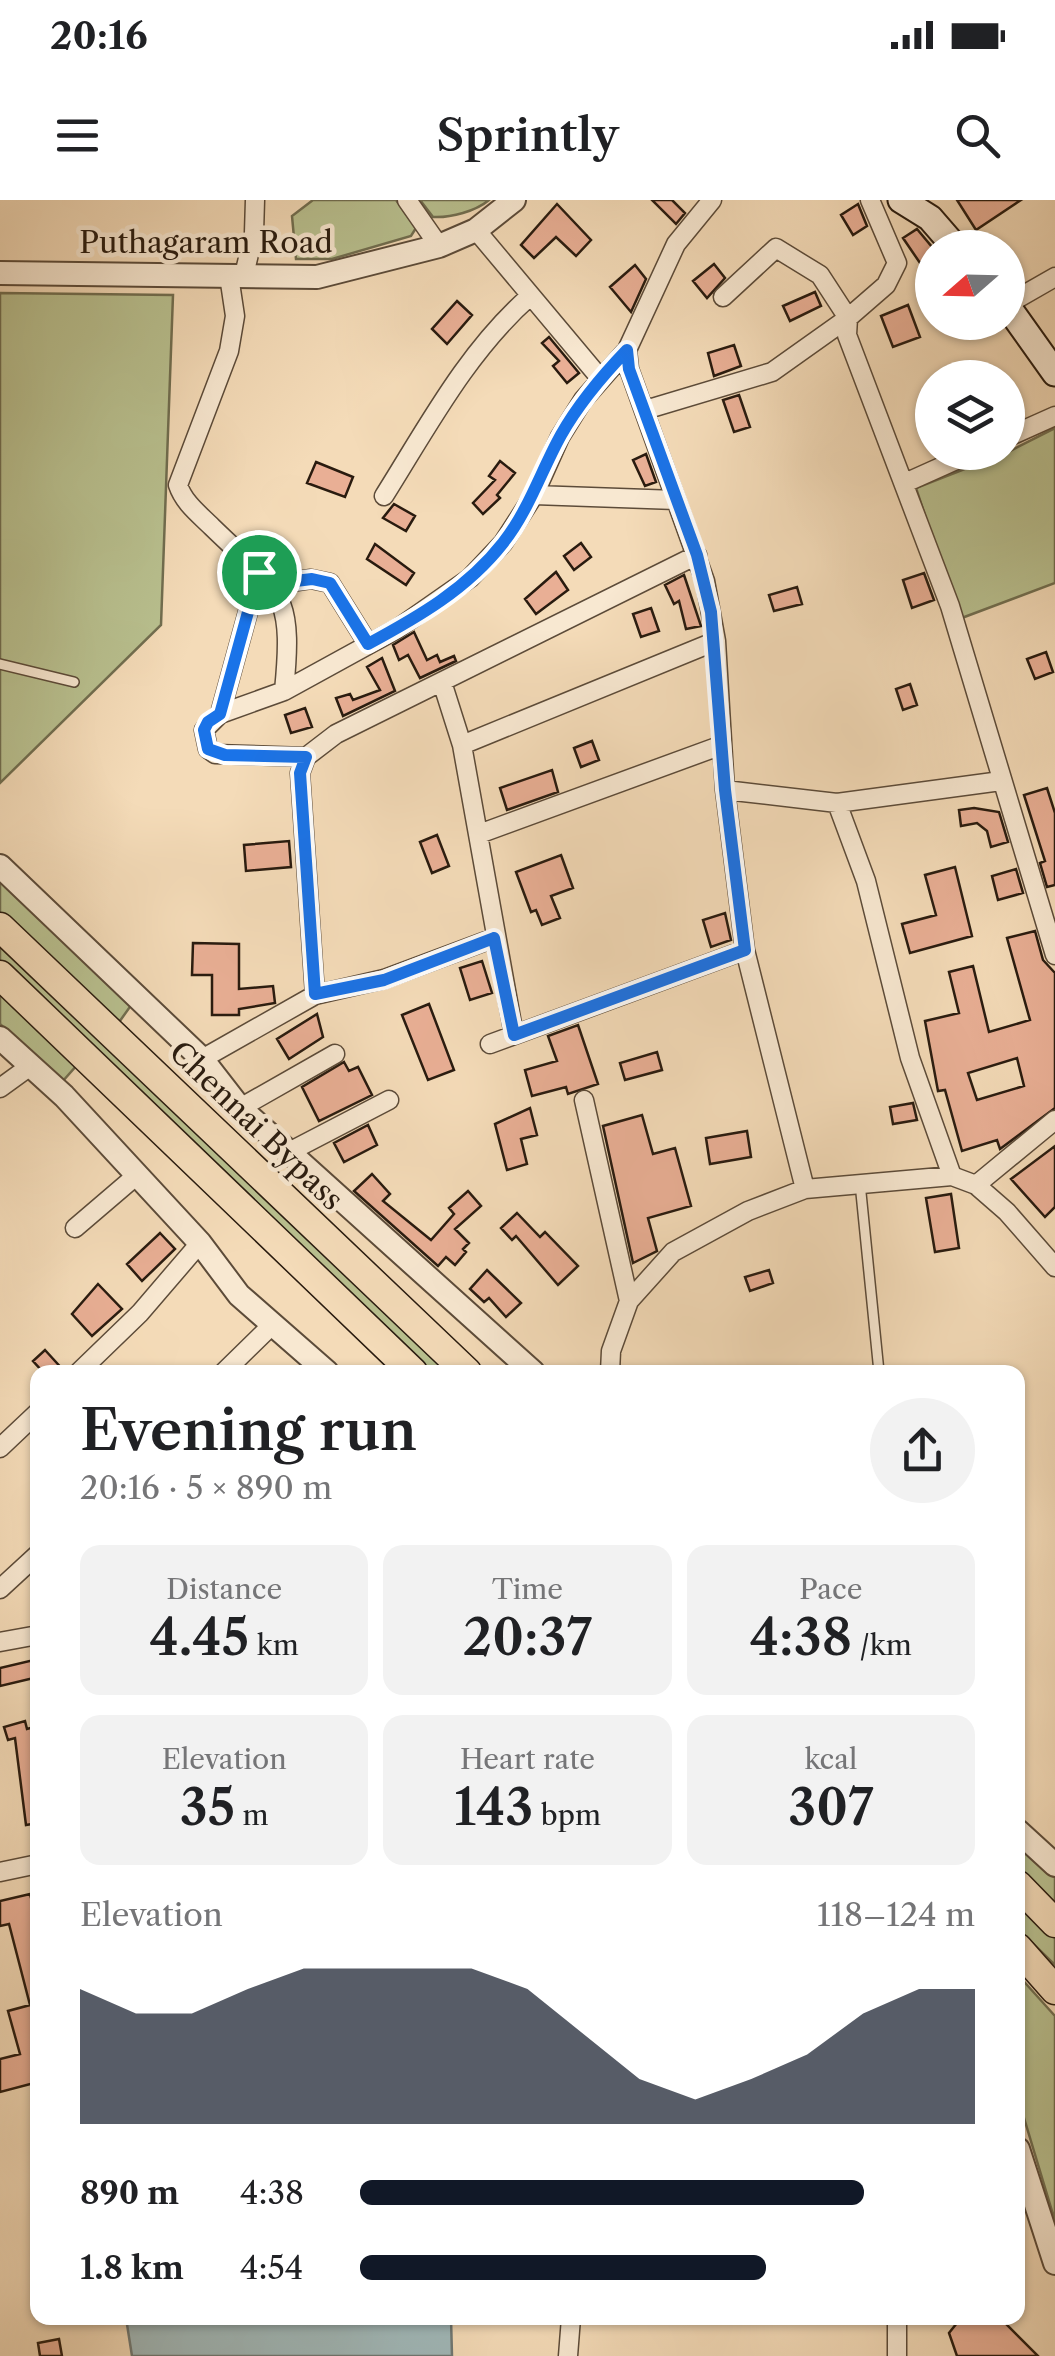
<!DOCTYPE html>
<meta charset="utf-8">
<style>
:root{--surface:#fff;--page:#f2f2f2;--text:#202124;--muted:#757577;--accent:#111827}
body{margin:0;font-family:"Libre Caslon Text",serif;background:var(--page);color:var(--text);height:100vh;display:flex;flex-direction:column;font-size:38px;white-space:nowrap}
*{box-sizing:border-box;margin:0}
p{font-size:32px;color:var(--muted)}
.icon{flex:none;width:55px;height:55px;fill:none;stroke:currentColor;stroke-width:2;stroke-linecap:round;stroke-linejoin:round}
.map{position:relative;flex:1;overflow:hidden}
.side{position:absolute;left:30px;top:1165px;width:995px;height:960px;display:flex;flex-direction:column;background:var(--surface);border-radius:20px;box-shadow:0 2px 8px #0004}
.side>*{flex:none}
.needle{width:65px;rotate:250deg}
.buttons{position:absolute;left:915px;top:30px;display:grid;gap:20px}
.buttons a{display:grid;place-items:center;width:110px;height:110px;border-radius:50%;background:var(--surface);box-shadow:0 2px 8px #0004;font-size:50px}
.pin{position:absolute;display:grid;place-items:center;width:85px;height:85px;color:#fff;margin:-42px;border:5px solid #fff;border-radius:50%;box-shadow:0 2px 10px #0007}
.round{display:grid;place-items:center;flex:none;width:105px;height:105px;border-radius:52px;background:var(--page)}
.summary{display:flex;align-items:center;justify-content:space-between;height:170px;padding:0 50px}
h1{font-size:55px;font-weight:600;line-height:75px}
.stats{display:grid;grid-template-columns:repeat(3,1fr);gap:15px;height:170px;padding:10px 50px}
.stats div{display:grid;align-content:center;border-radius:20px;background:var(--page);text-align:center}
.stats b{font-size:50px;font-weight:600}
.stats small{font-size:28px;font-weight:400}
.stats p{font-size:28px}
.chart{height:280px;padding:20px 50px}
.chart p{display:flex;justify-content:space-between}
.chart svg{width:100%;height:180px;margin-top:10px;fill:var(--accent);opacity:.7}
ul{padding:0 50px;list-style:none;font-size:32px}
li{display:grid;grid-template-columns:160px 120px 1fr;align-items:center;height:75px}
li i{height:25px;border-radius:12px;background:var(--accent)}
.status{display:flex;justify-content:space-between;align-items:center;height:70px;padding:0 50px;background:var(--surface);direction:ltr}
.status svg{height:28px;fill:currentColor}
header{display:flex;justify-content:space-between;align-items:center;height:130px;padding:0 50px;background:var(--surface);font-size:45px;font-weight:600}
.map>svg:first-child{display:block}
</style>
<div class="status"><b>20:16</b><svg viewBox="0 0 49 12"><path d="M0 12V9h3v3zM5 12V6h3v6zM10 12V3h3v9zM15 12V0h3v12zM26 1h20v11H26zM47 4h2v5h-2z"/></svg></div>
<header><svg class="icon" aria-label="menu" viewBox="0 0 24 24"><path d="M4 6h16M4 12h16M4 18h16"/></svg>Sprintly<svg class="icon" aria-label="search" viewBox="0 0 24 24"><circle cx="10" cy="10" r="6"/><path d="M15 15l6 6"/></svg></header>
<div class="map">
<svg width="1055" height="2156" viewBox="0 0 1055 2156">
<rect width="100%" height="100%" fill="#f4dbb8"/>
<filter id="stains"><feTurbulence type="fractalNoise" baseFrequency=".002" numOctaves="4"/><feColorMatrix values="0 0 0 0 .2 0 0 0 0 .09 0 0 0 0 .02 0 0 0 .5 -.17"/></filter>
<radialGradient id="worn" r=".72"><stop offset=".6" stop-color="#630" stop-opacity="0"/><stop offset="1" stop-color="#630" stop-opacity=".3"/></radialGradient>
<!-- green -->
<path fill="#b9c190" stroke="#716e50" stroke-width="2.5" d="M313,0H396L416,28L411,36L332,59H296L292,16Z
M420,0H489C476,11 451,18 433,17Z
M0,93L173,95L161,425L0,583Z
M1055,228V383L959,419L916,288L1008,252Z
M0,680L132,804L117,825L0,713Z
M0,740L454,1172H430L0,765Z
M0,789L77,865L62,882L0,824Z
M1018,1644L1055,1677V1710L1018,1673Z
M1018,1702L1055,1738V1765L1018,1729Z
M1018,1775L1055,1816V2021L1018,1898Z"/>
<!-- water -->
<path fill="#a0b8b9" stroke="#707975" stroke-width="2.5" d="M126,2118H451L452,2156H132Z"/>
<!-- building -->
<path fill="#e9af95" stroke="#291b0f" stroke-width="2.5" fill-rule="evenodd" d="M652,0H672L685,13L676,24Z
M957,0H1021L976,30Z
M557,4L591,40L576,56L556,37L534,58L521,45Z
M858,4L867,26L853,35L841,15Z
M917,29L932,47V54L920,63L903,38Z
M714,64L725,78L707,98L693,81Z
M635,65L646,79L631,112L610,87Z
M815,92L821,106L790,121L783,106Z
M457,101L472,115L447,144L432,129Z
M908,105L920,137L893,147L881,116Z
M549,137L579,173L567,183L553,166L559,161L542,143Z
M734,145L741,166L714,176L708,153Z
M739,195L750,227L734,232L723,200Z
M646,254L656,282L645,286L633,260Z
M500,261L515,273L497,295L500,298L483,314L473,303L495,280L489,276Z
M316,262L353,277L345,297L307,283Z
M394,304L415,316L406,331L383,318Z
M581,343L591,357L574,370L564,356Z
M375,344L414,373L406,385L367,359Z
M556,372L568,390L536,414L525,399Z
M924,373L934,400L912,408L903,380Z
M684,375L701,426L686,429L679,401L674,404L665,385Z
M797,387L802,404L774,411L769,395Z
M651,408L659,431L641,437L633,414Z
M414,432L427,460L437,455L440,462L454,456L456,461L420,478L408,455L399,460L393,445Z
M1046,452L1053,472L1035,479L1027,459Z
M382,458L395,491L343,516L336,498L350,494L353,500L380,490L367,467Z
M910,484L917,505L903,510L896,489Z
M305,508L312,527L291,533L285,515Z
M592,541L599,560L581,567L574,548Z
M552,570L558,592L507,610L500,588Z
M1047,588L1055,613V685L1047,687L1040,663L1045,661L1024,595Z
M974,608L999,612L1008,642L991,647L987,631L977,623L961,626L959,610Z
M437,635L449,666L432,673L420,642Z
M289,641L291,667L246,671L244,645Z
M561,655L573,688L551,696L560,718L542,725L536,710L531,712L516,672Z
M955,667L972,736L910,753L902,724L936,715L925,675Z
M1016,669L1023,693L998,700L992,676Z
M725,713L731,740L711,747L703,720Z
M1035,731L1043,760L1055,773V908L1000,949L997,940L962,951L945,890L938,891L925,821L959,813L949,772L973,766L989,832L1030,820L1007,738ZM1017,858L1024,886L977,900L968,873Z
M193,743L239,744V789L273,786L275,803L239,809V815H212V775H192Z
M482,761L492,793L470,800L460,768Z
M429,804L454,870L428,880L402,815Z
M317,814L323,837L289,859L277,839Z
M578,825L598,884L568,894L566,887L532,896L525,870L557,861L548,836Z
M657,852L662,870L625,880L620,863Z
M344,862L349,871L358,867L372,895L319,921L302,887Z
M913,903L917,920L893,924L890,907Z
M530,908L537,935L521,939L527,964L507,970L495,924Z
M642,915L653,954L675,948L691,1006L648,1018L657,1051L633,1063L603,926Z
M368,925L377,945L344,962L334,943Z
M747,931L751,957L710,964L706,938Z
M1055,946V1007L1045,1017L1011,979Z
M372,974L390,994L383,1001L431,1040L454,1014L449,1008L468,991L481,1006L455,1029L469,1043L463,1049L466,1052L455,1065L446,1057L438,1066L354,991Z
M951,994L959,1048L935,1052L926,998Z
M517,1013L540,1037L545,1032L578,1066L558,1085L516,1036L512,1040L501,1028Z
M160,1033L175,1049L142,1081L127,1064Z
M487,1070L521,1103L506,1117L489,1098L484,1102L470,1089Z
M769,1070L773,1083L750,1091L745,1077Z
M98,1084L122,1109L92,1136L72,1114Z
M45,1150L65,1172H43L33,1161Z
M38,1459V1477L0,1486V1468Z
M25,1521L27,1529L34,1527L38,1542V1623L26,1625L15,1538L8,1540L4,1527Z
M30,1694L38,1725V1882L0,1892V1859L20,1854L8,1811L30,1805L9,1724L0,1726V1701Z
M961,2118H1014L1006,2124L1038,2156H957L949,2133Z
M59,2139L62,2156H40L38,2143Z"/>
<g fill="none" stroke-linecap="round" stroke-linejoin="round">
<defs>
<path id="service" d="M0,464L74,482
M860,983L879,1172"/>
<path id="minor" d="M407,0L439,46
M712,0L676,44L627,150L629,169L705,381L716,441L725,590L745,750L805,989
M870,0L897,63L886,85L848,118L847,135L950,406L1055,755
M476,30L600,178
M244,75L254,33L255,0
M229,76L235,116L229,151L178,285C184,303 199,314 212,327C281,394 294,390 284,491
M1008,104L1055,77
M645,210L772,172L848,118L820,75L776,48L723,97
M1008,237L1055,216
M905,283L974,252
M534,295L676,300
M384,296C428,226 467,152 529,97
M271,385L311,379L330,383L368,444
M442,482L462,545
M220,514L259,372
M306,557L215,554L208,549L204,530L220,514L284,491L397,429L470,378L503,343L534,295L560,237L583,200L627,150
M725,590L837,603L1001,581
M837,603L866,681L910,858L952,976
M479,634L722,545
M315,795L300,573L306,557L336,534L697,355
M514,835L462,545L716,441
M490,844L745,750
M202,859L315,795L384,779L494,738
M0,888L29,867
M584,900L629,1101
M240,908L335,854
M289,952L389,900
M976,985L1055,920
M75,1028L137,975
M79,1172L140,1113L200,1043
M224,1172L272,1125
M610,1172L611,1151L629,1101L673,1052L748,1011L805,989L952,976L976,985L1007,1012L1055,1067
M0,1248L38,1212
M0,1389L38,1354
M0,1442L38,1435
M0,1672L38,1664
M568,2156L571,2118
M897,2156V2118"/>
<path id="tertiary" d="M0,73L317,77L439,46L476,30L514,0
M0,666L202,859L240,908L533,1172
M0,838L64,896L200,1043L239,1095L327,1172
M1018,1631L1055,1665
M1018,1949L1055,2063"/>
<path id="secondary" d="M901,0L930,18L956,48
M1008,107L1055,173"/>
<path id="trunk" d="M0,727L467,1172
M0,775L413,1172
M1018,1685L1055,1723
M1018,1748L1055,1790"/>
</defs>
<!-- service casing -->
<use href="#service" stroke="#5c4b39" stroke-width="12"/>
<!-- minor casing -->
<use href="#minor" stroke="#5c4b39" stroke-width="21"/>
<!-- tertiary casing -->
<use href="#tertiary" stroke="#5c4b39" stroke-width="26"/>
<!-- secondary casing -->
<use href="#secondary" stroke="#291b0f" stroke-width="29"/>
<!-- trunk casing -->
<use href="#trunk" stroke="#291b0f" stroke-width="31"/>
<!-- service -->
<use href="#service" stroke="#f8e8d1" stroke-width="9"/>
<!-- minor -->
<use href="#minor" stroke="#f8e8d1" stroke-width="18"/>
<!-- tertiary -->
<use href="#tertiary" stroke="#f8e8d1" stroke-width="22"/>
<!-- secondary -->
<use href="#secondary" stroke="#f8e8d1" stroke-width="25"/>
<!-- trunk -->
<use href="#trunk" stroke="#f4dbb8" stroke-width="28"/>
</g>
<g fill="none" stroke-linecap="round" stroke-linejoin="round">
<defs>
<path id="route" d="M627,150L629,169L697,355L711,412L725,590L745,750L514,835L494,738L384,780L315,794L300,573L306,557L225,555L208,549L204,530L208,522L220,514L259,372L271,384L312,379L330,383L368,444C418,417 467,389 503,343C529,310 541,271 561,235C579,203 601,177 627,150Z"/>
</defs>
<!-- route casing -->
<use href="#route" stroke="#fff" stroke-width="20"/>
<!-- route -->
<use href="#route" stroke="#1a73e8" stroke-width="12"/>
</g>
<g text-anchor="middle" stroke-width="9" stroke-linejoin="round" paint-order="stroke">
<!-- street labels -->
<g font-size="30" fill="#291b0f" stroke="#f8e8d1">
<text x="206" y="53">Puthagaram Road</text>
<text transform="translate(256 926) rotate(44)" y="10">Chennai Bypass</text>
</g>
</g>
<rect width="100%" height="100%" filter="url(#stains)"/>
<rect width="100%" height="100%" fill="url(#worn)"/>
</svg>
<div class="buttons">
<a><svg class="needle" viewBox="-14 -14 28 28"><path d="M0-13l5 13h-10z" fill="#e53935"/><path d="M0 13l5-13h-10z" fill="#757577"/></svg></a>
<a><svg class="icon" aria-label="layers" viewBox="0 0 24 24"><path d="M12 4l9 5-9 5-9-5zM3 14l9 5 9-5"/></svg></a>
</div>
<div class="pin" style="left:259px;top:372px;background:#1e9e55"><svg class="icon" aria-label="arrive" viewBox="0 0 24 24"><path d="M6 21V4h12l-3 4 3 4H6"/></svg></div>
<section class="side">
<div class="summary"><div><h1>Evening run</h1><p>20:16 · 5 × 890 m</p></div><a class="round"><svg class="icon" aria-label="share" viewBox="0 0 24 24"><path d="M12 15V3M7 8l5-5 5 5M5 13v7h14v-7"/></svg></a></div>
<div class="stats">
<div><p>Distance</p><b>4.45<small> km</small></b></div>
<div><p>Time</p><b>20:37</b></div>
<div><p>Pace</p><b>4:38<small> /km</small></b></div>
</div>
<div class="stats">
<div><p>Elevation</p><b>35<small> m</small></b></div>
<div><p>Heart rate</p><b>143<small> bpm</small></b></div>
<div><p>kcal</p><b>307</b></div>
</div>
<div class="chart"><p><span>Elevation</span>118–124 m</p>
<svg viewBox="0 0 160 44" preserveAspectRatio="none"><path d="M0 44V11L10 17L20 17L30 11L40 6L50 6L60 6L70 6L80 11L90 22L100 33L110 38L120 33L130 27L140 17L150 11L160 11V44z"/></svg>
</div>
<ul>
<li><b>890 m</b>4:38<i style="width:82%"></i></li>
<li><b>1.8 km</b>4:54<i style="width:66%"></i></li>
</ul>
</section>
</div>
